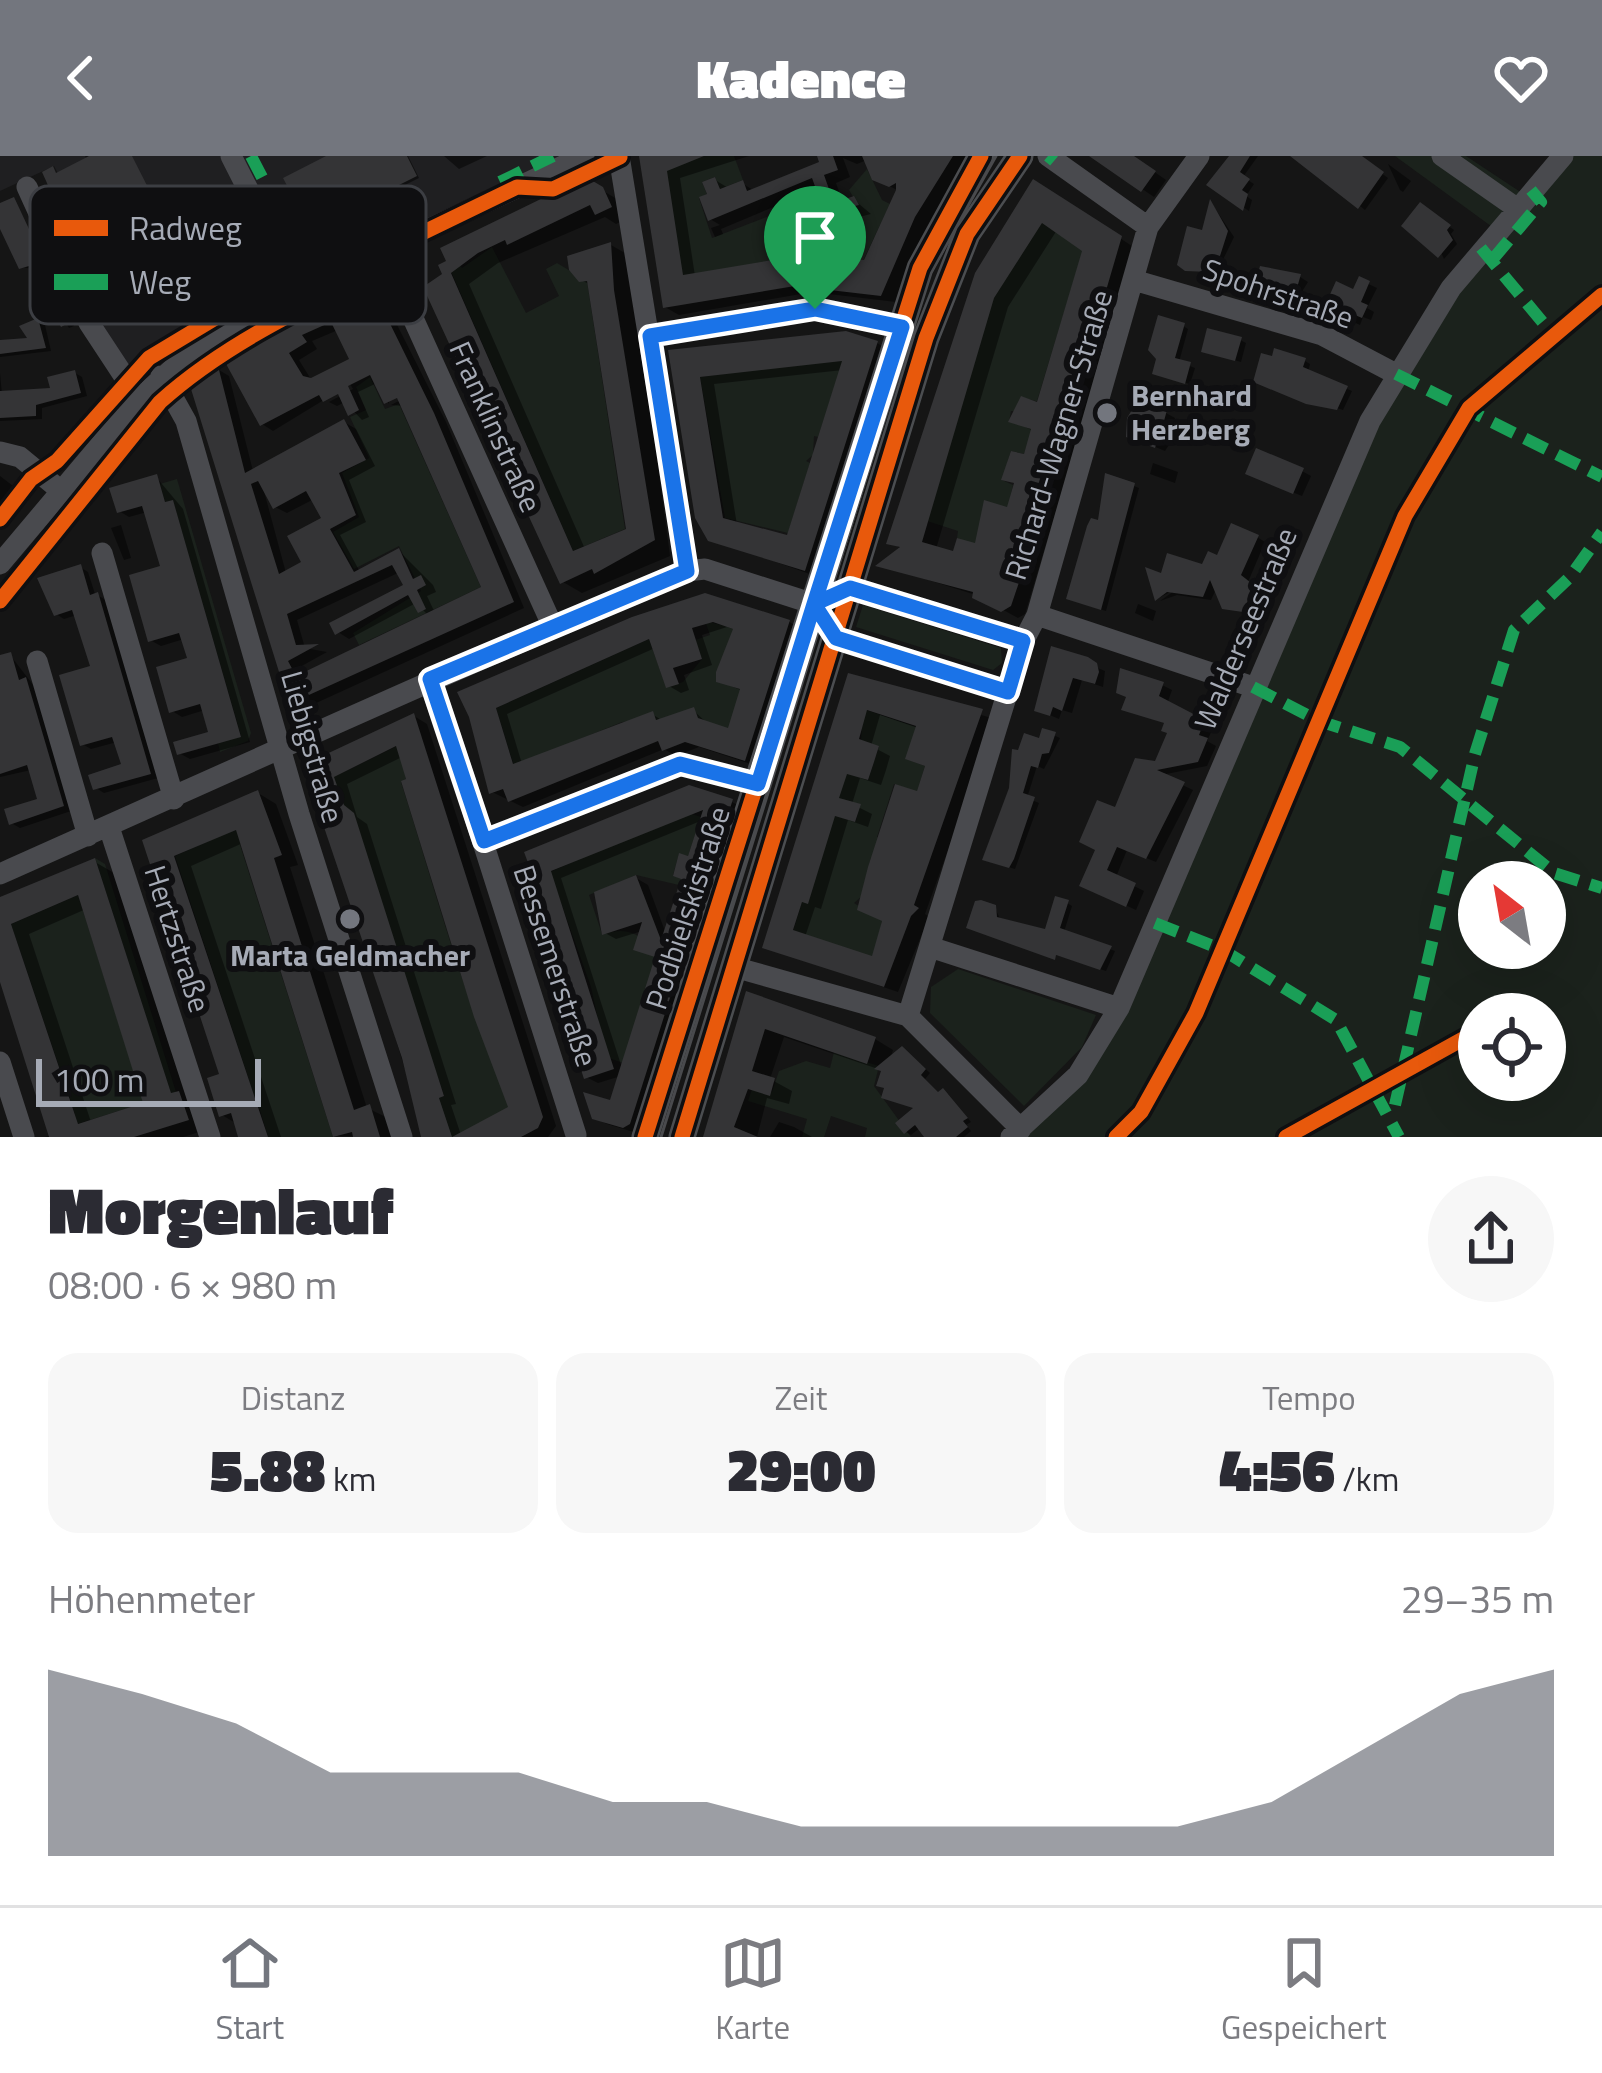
<!DOCTYPE html>
<html lang="de">
<meta charset="utf-8">
<style>
:root{--surface:#fff;--page:#f7f7f7;--text:#2b2b33;--muted:#7c7c81;--line:#e1e1e2;--accent:#73767e}
body{margin:0;font-family:"Titillium Web",sans-serif;background:var(--page);color:var(--text);height:100vh;display:flex;flex-direction:column;font-size:45px;white-space:nowrap}
*{box-sizing:border-box;margin:0}
p{font-size:39px;color:var(--muted)}
.icon{flex:none;width:66px;height:66px;fill:none;stroke:currentColor;stroke-width:2;stroke-linecap:round;stroke-linejoin:round}
.map{position:relative;height:981px;overflow:hidden}
.drawer{display:flex;flex-direction:column;background:var(--surface);flex:1}
.drawer>*{flex:none}
.needle{width:78px;rotate:329deg}
.tools{position:absolute;left:1458px;top:705px;display:grid;gap:24px}
.tools a{display:grid;place-items:center;width:108px;height:108px;border-radius:50%;background:var(--surface);box-shadow:0 12px 48px #0002;font-size:60px}
.scale{position:absolute;left:36px;bottom:30px;width:225px;box-sizing:border-box;padding-left:12px;border:6px solid #a6abb6;border-top:0;font-size:33px;line-height:42px;white-space:nowrap;color:#a6abb6;-webkit-text-stroke:9px #0f0f11;paint-order:stroke}
.pin{position:absolute;display:grid;place-items:center;width:102px;height:102px;color:#fff;margin:-123px -51px;border-radius:50% 50% 50% 0;rotate:-45deg;box-shadow:0 0 12px #0007}
.pin .icon{rotate:45deg}
.round{display:grid;place-items:center;flex:none;width:126px;height:126px;border-radius:63px;background:var(--page)}
.headline{display:flex;align-items:center;justify-content:space-between;height:204px;padding:0 48px}
h1{font-size:66px;font-weight:800;line-height:90px}
.figures{display:grid;grid-template-columns:repeat(3,1fr);gap:18px;height:204px;padding:12px 48px}
.figures div{display:grid;align-content:center;border-radius:30px;background:var(--page);text-align:center}
.figures b{font-size:60px;font-weight:800}
.figures small{font-size:33px;font-weight:400}
.figures p{font-size:33px}
.chart{height:336px;padding:24px 48px}
.chart p{display:flex;justify-content:space-between}
.chart svg{width:100%;height:216px;margin-top:12px;fill:var(--accent);opacity:.7}
header{display:flex;justify-content:space-between;align-items:center;height:156px;padding:0 48px;background:var(--accent);color:#fff;font-size:54px;font-weight:800}
.dock{display:flex;justify-content:space-around;align-items:center;height:168px;border-top:3px solid var(--line);background:var(--surface);font-size:33px;color:var(--muted)}
.dock a{display:grid;justify-items:center;gap:6px}
.dock .selected{color:var(--accent)}
.map>svg:first-child{display:block}
</style>
<header><svg class="icon" aria-label="back" viewBox="0 0 24 24"><path d="M15 5l-7 7 7 7"/></svg>Kadence<svg class="icon" aria-label="heart" viewBox="0 0 24 24"><path d="M12 20l-8-8c-3-5 5-10 8-4 3-6 11-1 8 4z"/></svg></header>
<div class="map">
<svg width="1602" height="981" viewBox="0 0 1602 981">
<rect width="100%" height="100%" fill="#151515"/>
<!-- built -->
<path fill="#1f1f21" d="M0,0H584L299,134L287,113L171,181L132,215L68,120L102,101L54,10L0,35Z"/>
<!-- green -->
<path fill="#1b221c" fill-rule="evenodd" d="M704,0H734L743,24L720,33L715,21L702,26L707,38L699,42L712,82L769,60L775,72L852,54L858,49L849,34L867,13L882,44L890,48L863,105L779,103L682,127L665,12Z
M1395,0H1466L1525,39L1563,0H1602V981H1011L1078,919L1347,314L1495,73ZM1479,726H1545V792H1479ZM1479,858H1545V924H1479Z
M1041,63L1083,94L1037,245L1046,248L1021,241L1016,255H1011L1009,266L1034,270L1024,298L1011,295L1002,324L1013,329L1006,359L984,345L986,395L957,382L958,375L927,365L993,142Z
M492,91L526,157L559,140L546,113L557,107L587,125L625,373L573,395L449,111L458,106L462,112Z
M844,202L818,281L814,280L813,299L806,305L810,307L788,377L725,362L700,221Z
M370,221L385,253L399,248L481,431L359,489L353,477L421,435L399,390L354,413L333,376L359,361L342,317L369,302L350,261L366,254L356,231Z
M177,323L251,577L248,585L220,596L218,587L241,580L173,345L165,346L160,328Z
M863,449L1001,492L1002,507L993,514L856,471Z
M705,465L746,475C730,492 716,501 717,526L742,527L730,575L698,562L622,566L514,610L496,552L649,483L666,531L683,526L702,503L695,484L710,479Z
M863,553L923,573L906,603L925,610L917,636L894,628L877,681L885,685L887,707L871,702L861,741L854,747L882,765L874,802L793,775L802,746L808,747L834,652L856,665L860,648L838,643L847,616L868,624L879,591L861,584Z
M399,589L406,623L401,626C436,736 467,855 513,954L459,981H446L439,942L444,939L334,621Z
M686,656L701,661L688,700L679,698L673,719L681,723L679,729L636,719L589,739L602,778C631,770 641,778 657,801L623,907L606,901L591,831L550,716Z
M249,667L240,689L333,981H268L256,941L245,944L249,924L175,700Z
M95,702L105,708L176,936L171,938Z
M78,739L136,922L150,945L71,970L75,958L11,768Z
M958,813L1096,859L1082,891L1024,950L930,857L931,831Z
M834,896L879,910L874,930L911,981H865L867,972L831,960L824,981H802L807,963L748,945L753,930L772,936L779,915L806,905L830,912Z"/>
<!-- shadow -->
<path fill="#0007" fill-rule="evenodd" d="M85,0H131L164,66L220,40L252,104L215,122L192,80L118,115L84,46L62,54L57,20L87,4Z
M333,0H408L419,22L397,33L403,44L322,86L318,83Z
M444,0H487L459,13Z
M642,0H749L680,22L695,120L866,107L899,35L874,22L867,4L857,8L843,2L850,21L836,27L843,47L853,43L871,58L791,78L777,70L825,49L819,32L721,73L723,78L715,81L711,72L720,69L710,63L715,24L730,33L743,28L755,35L823,7L820,0H973L896,146L812,136L679,159L665,151Z
M1094,0H1132L1166,24L1154,41Z
M1231,0H1258L1243,21L1254,28L1246,40L1252,44L1249,55L1210,29Z
M1298,0H1358L1388,22L1365,54Z
M1388,8L1411,25L1403,36L1400,34Z
M586,25L622,46L629,62L616,68L605,61L498,107L469,128L585,393L629,375L591,129L581,124L611,89L630,100L670,400L582,437L563,426L442,111Z
M1049,36L1135,92L1025,458L1018,462L976,439L881,409L902,393L890,386L978,118ZM1057,74L1085,94L1039,249L1012,265L1034,275L1026,301L1005,322L1017,329L1009,355L978,391L955,399L936,393L1008,151Z
M13,45L74,170L69,172L34,113L21,111L0,65V51Z
M1212,48L1234,81L1216,118L1183,108L1204,77Z
M1420,50L1454,74L1451,78L1457,88L1444,103Z
M1300,121L1308,126L1296,145L1257,134Z
M1360,124L1377,132L1367,152L1374,156L1371,164L1363,161L1360,169L1334,157Z
M369,130L381,137L446,266L524,452L303,553L292,546L219,214L229,220L253,315L344,266L356,273L375,310L349,324L366,366L340,379L360,416L399,395L433,429L436,436L427,440L435,457L485,433L404,250L391,249L412,238L389,243V248L377,227L358,236L369,261L362,264L345,246L337,250L329,246L353,233L350,228L273,275L262,268L229,207ZM338,174L353,204L312,225L299,204L317,193L312,185ZM261,324L275,351L287,357L314,343L325,364L305,407L286,417ZM398,417L407,430L338,476L349,483L416,447L429,460L303,521L298,512L327,496L305,492L297,464Z
M38,165L45,169L51,195L0,201V187L32,184Z
M1183,170L1188,173L1179,206L1195,212L1190,228L1160,220Z
M1240,184L1246,187L1241,206L1210,197Z
M877,187L892,196L821,422L711,383L672,196ZM843,214L789,383L737,369L714,228Z
M1305,205L1310,208L1308,216L1352,235L1343,254L1261,227Z
M0,217L2,238L53,235L75,217L82,221L87,240L42,252V263L0,265Z
M1166,257L1175,262L1172,272L1176,278L1165,295L1139,284Z
M1153,307L1178,316L1175,327L1150,318Z
M1302,315L1311,320L1302,340L1258,322Z
M0,320L17,333L7,351L0,346Z
M156,321L183,353L250,586L190,603L179,597L212,578L205,554L182,561L172,555L190,504L184,483L161,490L150,484L164,412L147,356L129,361L119,355Z
M1134,330L1139,332L1106,455L1074,445L1101,368Z
M121,369L131,402L124,404L111,372Z
M1257,381L1265,386L1248,426L1267,441L1259,460L1225,451L1217,431L1211,444L1177,439L1160,445L1181,430L1157,443L1163,421L1204,412Z
M80,411L88,416L95,438L106,444L158,622L104,637L96,632L125,610L117,586L91,593L82,588L93,512L77,459L64,463L56,458Z
M1138,448L1156,455L1153,465L1135,457Z
M634,463L788,465L799,472L757,610L699,591L676,600L664,593L523,651L492,636L472,560ZM727,471L736,474L719,525L743,535L730,576L708,568L693,554L663,565L652,558L522,608L507,558L655,492L669,530L681,537L689,534L684,519L712,509L702,479Z
M1053,494L1105,515L1103,531L1082,524L1072,557L1062,554L1059,563L1038,554Z
M10,499L34,530L71,655L20,672L11,667L41,645L31,614L0,621V502Z
M850,521L995,563L925,758L929,761L898,836L765,791ZM880,559L918,572L909,602L928,611L873,804L805,781L815,751L821,753L848,664L868,671L872,658L852,648L860,622L881,629L886,614L890,600L871,590Z
M1162,529L1172,534L1167,548L1213,572L1207,585L1216,590L1207,610L1161,619L1193,634L1156,706L1127,694L1116,721L1144,735L1136,754L1092,734L1116,655L1156,609L1170,576L1167,568L1125,553L1129,541Z
M414,560L427,568L556,970L548,981H425L358,756L306,610ZM402,601L512,952L461,979L451,949L456,948L367,668L357,661L347,628Z
M1044,575L1060,582L1044,613L1037,610L1027,642L1039,647L1015,713L991,706Z
M258,637L276,648L298,709L290,711L367,952L388,962L394,981L336,980L243,687L191,710L281,981H242L237,968L222,959V920L146,686Z
M732,646L743,652L637,977L607,968L594,961L612,947L621,920L598,927L586,921L528,698ZM703,664L666,778L648,729L636,722L605,777L616,783L642,775L637,792L658,802L623,915L561,722Z
M95,706L114,717L206,974L183,981H45L52,979L0,823V747ZM86,753L147,949L91,966L29,778Z
M1067,747L1072,750L1064,776L1115,795L1106,815L974,773L995,752L1001,765L1047,776Z
M748,839L875,883L893,894L890,904L908,897L930,917L925,923L940,938H948L971,966L966,969L971,975L964,981H932L921,971L911,979L906,976L918,952L884,915L784,881L770,923L792,935L789,948L767,942L757,981H706Z
M779,966L794,971L812,981H770Z"/>
<!-- building -->
<path fill="#343436" fill-rule="evenodd" d="M89,0H132L164,63L218,35L252,103L211,124L189,80L116,117L81,47L60,56L42,16L53,10L56,17Z
M326,0H407L417,20L395,31L401,42L316,85L283,22Z
M639,0H704L667,15L683,119L791,101L864,104L896,34V27L889,31L872,24L862,0H953L915,61L881,140L795,130L663,152Z
M817,0H833L838,14L824,19L834,47L854,40L859,49L774,72L769,59L821,47L812,22L708,65L699,41L707,38L702,26L715,21L720,33L743,24L747,35L819,6Z
M1089,0H1134L1156,15L1141,36Z
M1229,0H1250L1240,16L1250,23L1242,34L1248,38L1243,55L1206,29Z
M1290,0H1362L1384,16L1358,53Z
M586,21L603,31L612,51L595,59L590,49L507,89L505,84L478,97L451,117L573,395L626,373L587,125L579,126L569,114L567,100L611,86L614,134L655,384L594,418L592,413L560,428L423,131L442,118L438,109L446,105L440,92Z
M1033,23L1122,80L1031,391L1011,450L1001,456L972,442L973,436L875,410L900,391L886,388L975,117ZM1042,67L1082,95L1037,246L1021,240L1008,266L1031,273L1024,298L1011,295L1001,324L1014,327L1007,351L984,344L975,387L957,382L953,395L922,386L994,142Z
M14,41L72,165L61,171L29,110L19,113L0,73V47Z
M1210,43L1228,75L1220,100L1211,116L1185,115L1177,109L1187,70L1202,74Z
M1420,46L1451,69L1447,74L1453,84L1438,102L1401,70Z
M1260,110L1301,118L1297,132L1290,130L1287,142L1253,136Z
M1359,120L1370,125L1361,146L1368,149L1362,162L1355,159L1351,167L1323,154L1336,125L1353,133Z
M370,127L434,257L514,446L289,548L191,233L218,210L245,317L344,263L366,304L339,317L356,359L330,373L354,416L399,392L413,423L421,419L426,429L417,434L426,453L418,457L408,439L335,479L329,467L403,429L392,409L287,458L296,489L319,488L288,505L296,520L481,431L397,242L384,248L370,219L348,230L359,254L348,260L338,238L323,246L319,239L260,270L225,206L301,159ZM331,166L349,203L311,222L303,220L289,197L307,186L302,179ZM258,325L273,353L306,335L321,362L287,380L301,406L279,418L251,328Z
M1158,159L1185,167L1175,202L1191,206L1185,228L1152,218L1156,203L1148,194Z
M38,162L46,192L0,198V184L27,182L19,170Z
M1207,172L1242,181L1235,205L1201,196Z
M846,175L878,185L805,415L708,385L695,362L668,194ZM842,205L787,379L723,362L700,221Z
M1274,192L1306,202L1303,211L1348,230L1337,254L1306,248L1253,226L1261,197L1272,200Z
M75,214L81,237L36,249V260L0,262V235L50,232L47,221Z
M1138,244L1167,254L1164,265L1169,275L1159,280L1155,292L1126,281L1127,262Z
M1256,292L1304,312L1293,338L1245,318Z
M1105,317L1135,327L1101,454L1066,443L1087,370L1091,362L1098,364Z
M157,318L165,346L173,344L241,581L177,599L173,586L208,576L200,548L169,557L156,511L187,502L179,477L148,486L129,419L160,410L142,350L117,357L109,332Z
M1231,367L1259,379L1241,419L1260,434L1250,457L1222,453L1210,424L1203,441L1167,436L1155,445L1145,411L1161,417L1167,397L1202,408L1208,395L1217,399Z
M81,408L90,439L98,436L151,618L93,634L88,619L121,608L112,581L80,590L59,519L90,510L72,454L54,460L37,422Z
M705,437L790,464L745,605L685,586L662,595L658,585L508,646L503,633L489,638L469,561L457,536L632,461ZM713,466L733,473L716,516V526L740,533L728,572L698,562L694,551L656,564L653,555L513,608L496,552L649,483L666,532L679,528L673,512L702,503L692,472Z
M1051,490L1088,501L1097,507L1099,516L1095,528L1073,522L1062,555L1053,551L1050,560L1034,555Z
M11,496L19,524L26,521L64,650L9,669L4,653L37,643L27,609L0,618V499Z
M1120,512L1164,526L1159,540L1205,564L1199,579L1208,582L1198,606L1157,614L1185,626L1146,703L1117,691L1107,714L1136,727L1126,751L1079,730L1095,694L1079,686L1097,644L1115,651L1135,602L1155,605L1167,577L1161,575L1164,567L1121,554L1126,541L1116,537Z
M848,517L983,553L914,749L919,752L911,760L884,831L762,792ZM867,554L916,570L905,603L925,610L917,635L895,628L868,711L857,754L882,765L872,800L793,774L802,746L808,748L835,660L855,666L861,648L839,642L847,618L868,624L874,606L879,590L859,583Z
M414,557L543,961L538,972L521,981H421L402,902L303,609ZM396,590L406,623L401,625L474,861L508,951L452,981L439,942L444,940L354,657L344,649L334,621Z
M1042,572L1056,576L1049,597L1042,598L1038,612L1031,610L1023,637L1035,641L1014,703L1009,712L982,704L1009,632L1012,593L1018,594L1024,577L1039,582Z
M689,629L733,643L630,968L623,972L592,963L583,936L610,944L655,801L633,794L642,766L602,779L594,736L636,719L661,784L681,723L673,720L679,697L688,700L703,654L551,715L614,913L584,923L518,716L530,712L524,696Z
M258,634L282,699L274,702L354,954L370,948L380,981H353L352,976L333,981L236,674L174,700L268,981H238L231,957L219,961L207,922L219,918L142,684Z
M95,702L171,937L179,935L189,964L134,981H49L0,826V741ZM78,739L143,947L78,968L11,768Z
M1055,740L1069,744L1060,772L1112,790L1100,814L1056,799L1055,804L966,772L975,745L981,744L996,749L997,761L1045,773Z
M746,835L876,881L867,908L765,873L752,915L775,922L770,940L748,933L734,971L758,981H703Z
M902,890L926,913L921,919L938,936L943,932L968,962L963,965L968,971L956,981H924L915,969L904,978L895,967L913,952L881,942L884,932L876,930L881,915L874,913Z"/>
<g fill="none" stroke-linecap="round" stroke-linejoin="round">
<!-- minor -->
<path stroke="#494a4e" stroke-width="21" d="M231,0L299,134
M619,0L687,415
M1048,0L1148,71
M1442,0L1515,51
M27,31L89,167L139,243
M383,96L553,471
M1137,125L1322,179L1396,218
M650,180L815,153L902,171
M161,220L186,265L299,658L402,981
M0,296L20,301L60,334
M102,397L174,643
M0,408L139,243L191,196L276,145L584,0
M835,438L850,432L1023,486
M1037,459L1253,531
M827,468L836,483L1008,535
M37,505L88,680
M431,523L576,979
M109,671L210,981
M484,685L680,608L758,629
M0,718C229,616 456,512 687,415L705,413L814,448
M930,791L1119,852
M734,811L908,860L1021,973
M908,860L1023,486L1037,459L1148,71L1199,0
M0,906L24,981
M1011,981L1078,919L1119,852L1370,265L1451,132L1563,0"/>
<!-- major -->
<path stroke="#4b4d50" stroke-width="27" d="M645,981L920,112L981,0
M682,981L926,182L967,78L1020,0"/>
<!-- tram -->
<path stroke="#494a4d" stroke-width="3" d="M661,981L929,119L996,0"/>
<!-- quiet -->
<path stroke="#1a9f57" stroke-width="12" stroke-dasharray="24 12" stroke-linecap="butt" d="M251,0L298,91L317,111
M1048,0L1054,5
M500,26L553,0
M1481,92L1554,180
M265,94L279,123
M1493,103L1541,46L1531,34
M1396,218L1602,321
M1253,531L1319,565L1400,591L1554,717L1602,732
M1155,767L1223,794L1336,864L1399,981
M1395,949L1475,598L1514,474L1570,421L1602,376"/>
<defs>
<path id="cycleway" d="M0,363L31,323L57,305L149,202L290,117L314,106L329,107L397,76
M0,445L160,246C221,191 299,153 373,118L383,96L517,31L553,33L620,1
M645,981L920,112L981,0
M682,981L926,182L967,78L1020,0
M1116,981L1141,956L1196,857L1405,360L1469,252L1602,139
M1286,981L1479,874"/>
</defs>
<!-- cycleway casing -->
<use href="#cycleway" stroke="#0f0f11" stroke-width="22"/>
<!-- cycleway -->
<use href="#cycleway" stroke="#e8590c" stroke-width="15"/>
</g>
<g fill="none" stroke-linecap="round" stroke-linejoin="round">
<defs>
<path id="route" d="M815,153L650,180L687,415L430,523L484,685L680,608L758,628L814,448L836,482L1008,536L1023,485L850,432L814,448L902,171L815,153"/>
</defs>
<!-- route casing -->
<use href="#route" stroke="#fff" stroke-width="24"/>
<!-- route -->
<use href="#route" stroke="#1a73e8" stroke-width="15"/>
</g>
<!-- markers -->
<g fill="#73767e" stroke="#0f0f11" stroke-width="4.5">
<circle cx="1107" cy="257" r="12"/>
<circle cx="350" cy="763" r="12"/>
</g>
<g text-anchor="middle" stroke-width="12" stroke-linejoin="round" paint-order="stroke">
<!-- street labels -->
<g font-size="30" fill="#a6abb6" stroke="#0f0f11">
<text transform="translate(1278 138) rotate(19)" y="10">Spohrstraße</text>
<text transform="translate(495 271) rotate(66)" y="10">Franklinstraße</text>
<text transform="translate(1059 279) rotate(-73)" y="10">Richard-Wagner-Straße</text>
<text transform="translate(1246 473) rotate(-67)" y="10">Walderseestraße</text>
<text transform="translate(312 591) rotate(74)" y="10">Liebigstraße</text>
<text transform="translate(688 752) rotate(-72)" y="10">Podbielskistraße</text>
<text transform="translate(177 783) rotate(72)" y="10">Hertzstraße</text>
<text transform="translate(555 810) rotate(72)" y="10">Bessemerstraße</text>
</g>
<!-- poi labels -->
<g font-size="30" font-weight="bold" fill="#a6abb6" stroke="#0f0f11" text-anchor="start">
<text x="1131" y="250">Bernhard<tspan x="1131" dy="34">Herzberg</tspan></text>
<text x="350" y="810" text-anchor="middle">Marta Geldmacher</text>
</g>
</g>
<!-- legend -->
<rect x="30" y="30" width="396" height="138" rx="18" fill="#0f0f11" stroke="#3c3e43" stroke-width="3"/>
<rect x="54" y="64" width="54" height="16" fill="#e8590c"/>
<rect x="54" y="118" width="54" height="16" fill="#1a9f57"/>
<g font-size="33" fill="#a6abb6">
<text x="129" y="84">Radweg</text>
<text x="129" y="138">Weg</text>
</g>
</svg>
<div class="tools">
<a><svg class="needle" viewBox="-14 -14 28 28"><path d="M0-13l5 13h-10z" fill="#e53935"/><path d="M0 13l5-13h-10z" fill="#7c7c81"/></svg></a>
<a><svg class="icon" aria-label="locate" viewBox="0 0 24 24"><circle cx="12" cy="12" r="6"/><path d="M12 2v4M12 18v4M2 12h4M18 12h4"/></svg></a>
</div>
<div class="scale">100 m</div>
<div class="pin" style="left:815px;top:153px;background:#1e9e55"><svg class="icon" aria-label="arrive" viewBox="0 0 24 24"><path d="M6 21V4h12l-3 4 3 4H6"/></svg></div>
</div>
<section class="drawer">
<div class="headline"><div><h1>Morgenlauf</h1><p>08:00 · 6 × 980 m</p></div><a class="round"><svg class="icon" aria-label="share" viewBox="0 0 24 24"><path d="M12 15V3M7 8l5-5 5 5M5 13v7h14v-7"/></svg></a></div>
<div class="figures">
<div><p>Distanz</p><b>5.88<small> km</small></b></div>
<div><p>Zeit</p><b>29:00</b></div>
<div><p>Tempo</p><b>4:56<small> /km</small></b></div>
</div>
<div class="chart"><p><span>Höhenmeter</span>29–35 m</p>
<svg viewBox="0 0 160 44" preserveAspectRatio="none"><path d="M0 44V6L10 11L20 17L30 27L40 27L50 27L60 33L70 33L80 38L90 38L100 38L110 38L120 38L130 33L140 22L150 11L160 6V44z"/></svg>
</div>
</section>
<nav class="dock">
<a class="selected"><svg class="icon" aria-label="home" viewBox="0 0 24 24"><path d="M3 11l9-7 9 7M6 9v11h12V9"/></svg>Start</a>
<a><svg class="icon" aria-label="map" viewBox="0 0 24 24"><path d="M3 6l6-2 6 2 6-2v14l-6 2-6-2-6 2zM9 4v14M15 6v14"/></svg>Karte</a>
<a><svg class="icon" aria-label="saved" viewBox="0 0 24 24"><path d="M7 4h10v16l-5-4-5 4z"/></svg>Gespeichert</a>
</nav>
